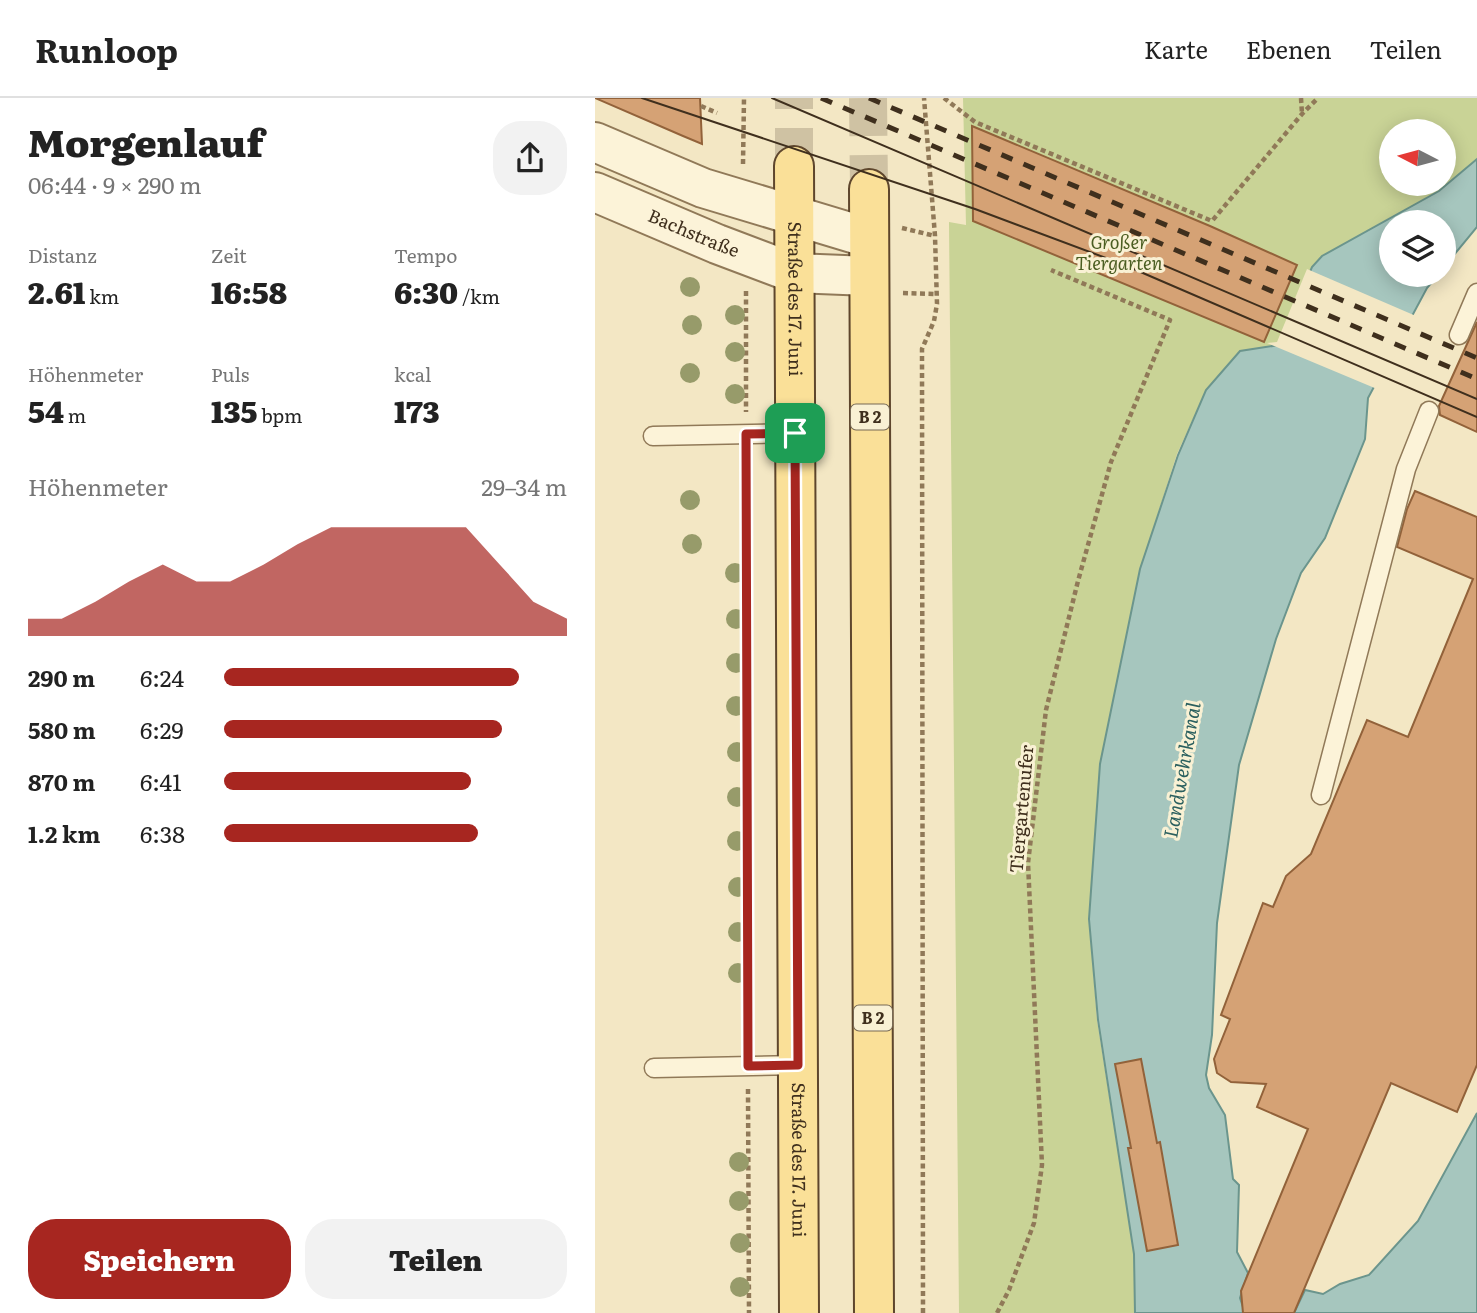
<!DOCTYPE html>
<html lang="de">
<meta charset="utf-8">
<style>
:root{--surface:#fff;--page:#f2f2f2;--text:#222;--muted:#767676;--line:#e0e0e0;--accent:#a72620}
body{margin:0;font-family:Literata,serif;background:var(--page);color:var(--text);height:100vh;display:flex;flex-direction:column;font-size:26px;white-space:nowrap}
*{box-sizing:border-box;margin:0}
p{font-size:23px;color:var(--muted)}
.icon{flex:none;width:38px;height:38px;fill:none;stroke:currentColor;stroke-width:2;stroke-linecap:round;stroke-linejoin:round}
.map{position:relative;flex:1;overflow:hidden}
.drawer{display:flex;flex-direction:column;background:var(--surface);width:595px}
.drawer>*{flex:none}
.needle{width:46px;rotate:276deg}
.buttons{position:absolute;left:784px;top:21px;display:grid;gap:14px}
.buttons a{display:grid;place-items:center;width:77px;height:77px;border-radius:50%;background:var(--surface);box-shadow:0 4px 18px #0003;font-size:35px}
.pin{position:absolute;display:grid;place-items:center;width:60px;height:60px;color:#fff;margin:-30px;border-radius:14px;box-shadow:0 4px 10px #0006}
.round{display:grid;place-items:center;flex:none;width:74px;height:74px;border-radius:28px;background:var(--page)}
.overview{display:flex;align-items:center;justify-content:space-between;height:119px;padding:0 28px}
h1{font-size:38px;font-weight:800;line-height:52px}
.metrics{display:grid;grid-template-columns:repeat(3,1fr);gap:10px;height:119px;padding:7px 28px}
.metrics div{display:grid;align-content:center}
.metrics b{font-size:30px;font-weight:800}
.metrics small{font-size:19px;font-weight:400}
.metrics p{font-size:19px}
.chart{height:196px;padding:14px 28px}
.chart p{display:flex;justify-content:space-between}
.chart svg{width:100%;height:126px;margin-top:7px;fill:var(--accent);opacity:.7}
.primary-button{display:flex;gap:14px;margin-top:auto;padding:14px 28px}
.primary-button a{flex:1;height:80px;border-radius:28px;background:var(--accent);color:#fff;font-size:28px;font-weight:800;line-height:80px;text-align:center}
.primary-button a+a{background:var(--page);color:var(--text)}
ul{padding:0 28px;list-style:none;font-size:23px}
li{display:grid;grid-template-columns:112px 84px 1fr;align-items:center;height:52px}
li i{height:18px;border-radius:9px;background:var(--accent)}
header{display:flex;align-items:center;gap:42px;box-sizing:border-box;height:98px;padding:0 35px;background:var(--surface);border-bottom:2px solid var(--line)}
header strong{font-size:33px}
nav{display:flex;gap:38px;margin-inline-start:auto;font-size:24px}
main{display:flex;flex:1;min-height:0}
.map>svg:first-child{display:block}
</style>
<header>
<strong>Runloop</strong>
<nav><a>Karte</a><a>Ebenen</a><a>Teilen</a></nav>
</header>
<main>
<section class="drawer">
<div class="overview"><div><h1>Morgenlauf</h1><p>06:44 · 9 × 290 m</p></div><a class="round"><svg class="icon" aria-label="share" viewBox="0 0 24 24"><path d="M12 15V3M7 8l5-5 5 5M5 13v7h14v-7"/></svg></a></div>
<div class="metrics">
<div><p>Distanz</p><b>2.61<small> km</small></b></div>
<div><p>Zeit</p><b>16:58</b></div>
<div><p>Tempo</p><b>6:30<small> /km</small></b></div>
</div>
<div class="metrics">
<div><p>Höhenmeter</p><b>54<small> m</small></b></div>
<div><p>Puls</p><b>135<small> bpm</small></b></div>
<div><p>kcal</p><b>173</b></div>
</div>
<div class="chart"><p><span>Höhenmeter</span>29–34 m</p>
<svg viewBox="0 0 160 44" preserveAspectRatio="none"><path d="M0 44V38L10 38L20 32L30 25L40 19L50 25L60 25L70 19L80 12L90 6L100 6L110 6L120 6L130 6L140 19L150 32L160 38V44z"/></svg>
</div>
<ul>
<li><b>290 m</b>6:24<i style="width:86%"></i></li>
<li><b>580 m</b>6:29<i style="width:81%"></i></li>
<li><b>870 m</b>6:41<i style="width:72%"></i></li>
<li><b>1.2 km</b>6:38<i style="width:74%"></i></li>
</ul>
<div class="primary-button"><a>Speichern</a><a>Teilen</a></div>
</section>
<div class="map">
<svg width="882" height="1215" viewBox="0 0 882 1215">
<rect width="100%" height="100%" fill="#f3e7c4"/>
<!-- green -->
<path fill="#c9d396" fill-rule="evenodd" d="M368,0H882V61L844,93L727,158L684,247L611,292L582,356L545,471L505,666L494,821L502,922L539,1155L540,1215H364L354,124L371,127ZM796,33H849V86H796Z"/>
<!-- water -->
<path fill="#a6c6be" stroke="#6b958d" stroke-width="2" d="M882,61V129L849,169V124H796V177H843L832,190L773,300L770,341L730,440L706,475L681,541L644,667L622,825L617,937L611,977L614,990L630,1017L638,1081L644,1087L642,1154L653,1175L645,1200L650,1215H540L539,1156L503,922L494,821L505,666L545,471L583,357L611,292L645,253L684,247L717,169L727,158L844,93Z
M882,1015V1215H699L710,1192L728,1196L745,1186L774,1177L823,1123Z"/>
<!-- pier -->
<path fill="#f3e7c4" d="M712,171L821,218L782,291L672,245L682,244Z"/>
<!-- building -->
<path fill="#d5a275" stroke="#92623a" stroke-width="2" d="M0,0H105L107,46L88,38Z
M377,28L615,128L702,167L669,244L378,123Z
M882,224V334L845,317L844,308Z
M820,393L882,419V967L862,1014L796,985L699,1215H648L646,1193L713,1031L662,1009L671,986L636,984L622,975L619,961L635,921L626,917L668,805L678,809L691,778L716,756L772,622L813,639L878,481L802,449L812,411Z
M546,961L562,1045L565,1044L583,1147L552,1153L533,1050H536L520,966Z"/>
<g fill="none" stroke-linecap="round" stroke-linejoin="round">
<!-- primary-tunnel -->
<path stroke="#cfc2a3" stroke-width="38" stroke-dasharray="38 19" stroke-linecap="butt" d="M273,0L274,91
M199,68V0"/>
<defs>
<path id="service" d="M864,237L882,195
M58,338L200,335
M726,697L811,371L834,313
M59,970L203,967"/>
<g id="tertiary">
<path d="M0,44L108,90L274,140"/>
<path id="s1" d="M0,94L122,146L199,175L274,178"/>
</g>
<g id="primary">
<path id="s2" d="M199,68L204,1215"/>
<path d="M274,91L279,1215"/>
</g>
</defs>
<!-- service casing -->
<use href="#service" stroke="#907958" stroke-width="21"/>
<!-- tertiary casing -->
<use href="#tertiary" stroke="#907958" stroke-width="42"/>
<!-- primary casing -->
<use href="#primary" stroke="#5e462c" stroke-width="42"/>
<!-- path -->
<path stroke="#907958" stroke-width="4.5" stroke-dasharray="5 3.5" stroke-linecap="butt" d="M349,0L380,24L617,123L707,16L723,0
M706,0L707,16
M106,8L122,15
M148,66L149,0
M307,130L340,138
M151,193V314
M308,195L342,196
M151,358L153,944
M153,991L154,1215
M328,1215L327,251L339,223L342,206L340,138L329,0
M402,1215L414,1192L439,1125L447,1067L433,765L451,612L483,483L516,364L575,222L456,172"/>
<!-- service -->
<use href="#service" stroke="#fcf3d8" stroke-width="18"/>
<!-- tertiary -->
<use href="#tertiary" stroke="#fcf3d8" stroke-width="38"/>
<!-- primary -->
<use href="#primary" stroke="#fae098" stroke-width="38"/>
<!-- tram -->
<path stroke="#3f2f1d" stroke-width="2" d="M47,0L380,111L527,166L882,319
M177,0L882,301"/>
<!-- rail -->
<path stroke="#3f2f1d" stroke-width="5" stroke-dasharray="12 12" stroke-linecap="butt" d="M226,0L882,281
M274,0L882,260"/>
</g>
<!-- trees -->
<g fill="#979b6a">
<circle cx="95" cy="189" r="10"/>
<circle cx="140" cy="217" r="10"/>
<circle cx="97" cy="227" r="10"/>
<circle cx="140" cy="254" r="10"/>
<circle cx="95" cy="275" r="10"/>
<circle cx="140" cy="296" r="10"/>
<circle cx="95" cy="402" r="10"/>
<circle cx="97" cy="446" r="10"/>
<circle cx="140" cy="475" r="10"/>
<circle cx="141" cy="521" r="10"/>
<circle cx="141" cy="565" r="10"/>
<circle cx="141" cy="608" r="10"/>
<circle cx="142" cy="654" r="10"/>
<circle cx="142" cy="699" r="10"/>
<circle cx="142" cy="743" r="10"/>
<circle cx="143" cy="789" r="10"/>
<circle cx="143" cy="834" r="10"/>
<circle cx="143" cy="875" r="10"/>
<circle cx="144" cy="1064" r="10"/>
<circle cx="144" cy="1103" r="10"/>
<circle cx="145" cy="1145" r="10"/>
<circle cx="145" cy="1189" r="10"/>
</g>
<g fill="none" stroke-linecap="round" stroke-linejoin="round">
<defs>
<path id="route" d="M200,335L203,967L153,968L151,336Z"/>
</defs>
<!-- route casing -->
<use href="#route" stroke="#fff" stroke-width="14"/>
<!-- route -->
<use href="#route" stroke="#a72620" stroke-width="9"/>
</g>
<g text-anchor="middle" stroke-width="6" stroke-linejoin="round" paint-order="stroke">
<!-- shield labels -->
<g fill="#f9f1d4" stroke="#776954" stroke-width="2">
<rect x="256" y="306.5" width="38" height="25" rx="5"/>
<rect x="259" y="907.5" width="38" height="25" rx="5"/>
</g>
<g font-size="16" font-weight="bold" fill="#3f2f1d">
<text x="275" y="325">B 2</text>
<text x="278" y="926">B 2</text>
</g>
<!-- street labels -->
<g font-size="18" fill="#3f2f1d" stroke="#f9f1d4">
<text dy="6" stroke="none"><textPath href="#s1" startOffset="107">Bachstraße</textPath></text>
<text dy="6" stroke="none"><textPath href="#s2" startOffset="133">Straße des 17. Juni</textPath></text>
<text transform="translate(427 711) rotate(-85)" y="6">Tiergartenufer</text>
<text dy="6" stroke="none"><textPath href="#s2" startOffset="994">Straße des 17. Juni</textPath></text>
</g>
<!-- park labels -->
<g font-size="18" font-style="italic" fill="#4b5d21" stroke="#f9f1d4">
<text x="524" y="151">Großer<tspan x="524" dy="21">Tiergarten</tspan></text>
</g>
<!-- water labels -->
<g font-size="19" font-style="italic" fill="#2b605f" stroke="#f9f1d4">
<text transform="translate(587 672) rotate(-80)" y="7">Landwehrkanal</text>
</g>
</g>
</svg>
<div class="buttons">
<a><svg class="needle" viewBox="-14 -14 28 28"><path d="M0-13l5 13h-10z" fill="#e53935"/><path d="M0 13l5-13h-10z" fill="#767676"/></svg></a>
<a><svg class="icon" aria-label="layers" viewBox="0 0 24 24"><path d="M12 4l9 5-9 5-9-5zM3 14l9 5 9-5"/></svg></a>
</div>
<div class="pin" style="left:200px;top:335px;background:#1e9e55"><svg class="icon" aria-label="arrive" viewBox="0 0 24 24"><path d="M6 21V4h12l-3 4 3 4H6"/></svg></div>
</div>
</main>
